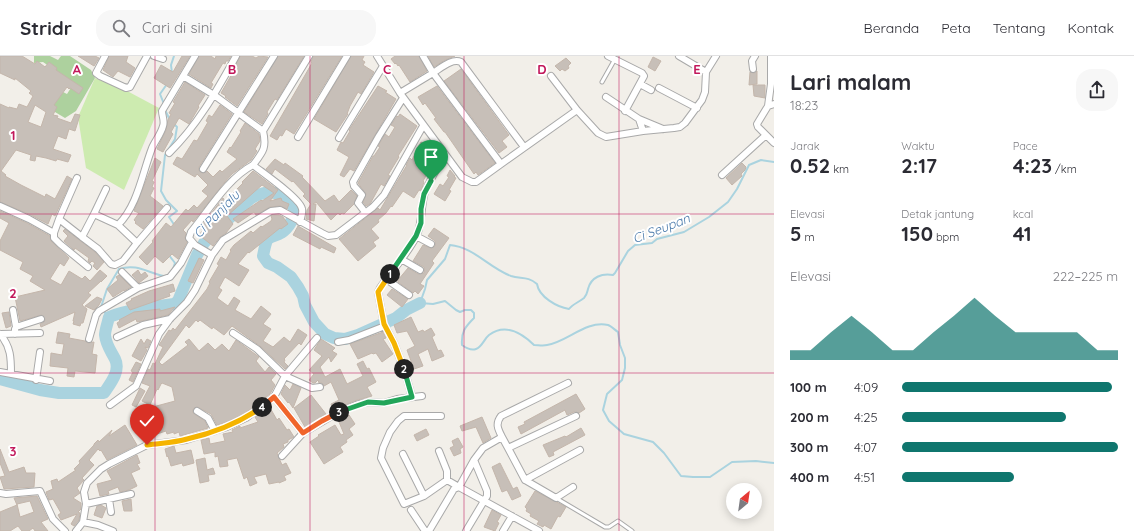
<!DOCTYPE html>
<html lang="id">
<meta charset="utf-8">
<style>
:root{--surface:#fff;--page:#f7f7f7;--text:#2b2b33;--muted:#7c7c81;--line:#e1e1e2;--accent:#0f766e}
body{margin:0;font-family:Quicksand,sans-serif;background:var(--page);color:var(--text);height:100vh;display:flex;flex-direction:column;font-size:15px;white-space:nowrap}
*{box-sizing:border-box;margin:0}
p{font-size:13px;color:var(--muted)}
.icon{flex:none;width:22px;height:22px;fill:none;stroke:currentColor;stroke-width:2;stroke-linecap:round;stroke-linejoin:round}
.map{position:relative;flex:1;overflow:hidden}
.sheet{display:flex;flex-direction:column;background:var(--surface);width:360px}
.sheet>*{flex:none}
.needle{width:26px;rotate:29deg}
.tools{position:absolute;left:726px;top:427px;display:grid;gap:8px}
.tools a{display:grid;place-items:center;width:36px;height:36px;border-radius:50%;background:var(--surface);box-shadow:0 2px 10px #0003;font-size:20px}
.pin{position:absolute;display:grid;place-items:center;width:34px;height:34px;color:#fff;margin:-41px -17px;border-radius:50% 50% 50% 0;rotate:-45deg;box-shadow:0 0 4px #0007}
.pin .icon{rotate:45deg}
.km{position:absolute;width:20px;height:20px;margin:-10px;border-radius:50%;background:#222;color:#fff;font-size:11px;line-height:20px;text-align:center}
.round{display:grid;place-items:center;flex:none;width:42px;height:42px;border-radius:16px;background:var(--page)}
.head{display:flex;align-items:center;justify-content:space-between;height:68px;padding:0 16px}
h1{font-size:22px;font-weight:700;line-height:30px}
.figures{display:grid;grid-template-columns:repeat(3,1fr);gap:6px;height:68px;padding:4px 16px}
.figures div{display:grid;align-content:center}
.figures b{font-size:20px;font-weight:700}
.figures small{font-size:11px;font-weight:400}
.figures p{font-size:11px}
.chart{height:112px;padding:8px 16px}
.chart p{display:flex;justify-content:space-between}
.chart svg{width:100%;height:72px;margin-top:4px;fill:var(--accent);opacity:.7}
ul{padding:0 16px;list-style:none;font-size:13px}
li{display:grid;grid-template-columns:64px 48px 1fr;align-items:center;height:30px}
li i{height:10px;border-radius:5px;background:var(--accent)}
header{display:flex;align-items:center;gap:24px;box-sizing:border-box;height:56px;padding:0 20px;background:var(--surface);border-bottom:1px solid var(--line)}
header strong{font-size:19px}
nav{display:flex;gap:22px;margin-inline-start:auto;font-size:14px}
.search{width:280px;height:36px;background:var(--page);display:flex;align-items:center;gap:10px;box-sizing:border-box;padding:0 14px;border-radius:16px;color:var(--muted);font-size:15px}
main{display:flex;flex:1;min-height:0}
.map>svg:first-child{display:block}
</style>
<header>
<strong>Stridr</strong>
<div class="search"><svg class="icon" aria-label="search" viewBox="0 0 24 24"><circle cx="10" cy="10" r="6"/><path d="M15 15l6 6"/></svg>Cari di sini</div>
<nav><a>Beranda</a><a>Peta</a><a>Tentang</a><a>Kontak</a></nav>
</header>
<main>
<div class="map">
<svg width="774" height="475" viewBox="0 0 774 475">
<rect width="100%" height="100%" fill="#f2efe9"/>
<!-- grass -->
<path fill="#cdebb0" d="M95,22L129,36L159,52L124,134L86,112L78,61Z"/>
<!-- forest -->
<path fill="#add19e" d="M34,0H50L58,4L61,0H70L91,14L95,22L76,55L65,62L55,56L52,49L59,34L67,38L74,27L43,6L34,7Z"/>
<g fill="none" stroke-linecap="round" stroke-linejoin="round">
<!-- stream -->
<path stroke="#aad3df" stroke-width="2" d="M172,17L171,9L174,0
M164,48L160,38L167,28
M165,54L170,64
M173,67L177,71L175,83L165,99L161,135L166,144L177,155L169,161L175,170
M774,106L761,104L749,109L737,133L728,146L709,161L684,176L657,183L652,187L635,189L628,195L615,217L613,219C602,217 591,221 588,233C587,237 587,239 584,242C579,246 573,248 569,253C557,251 539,241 537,228C528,220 521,223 511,220C489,212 474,191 450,189L445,203L427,224L425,233L420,247L433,248L445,245L456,254L460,256L465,254H471L474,257V262C465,271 461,276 462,289C466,292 471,295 476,293C482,291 484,283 489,279C505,267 522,277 534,289C538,289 543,290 547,289C567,286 586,264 608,269C611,270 615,274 618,276L620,289L625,302V312L622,324L607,338L603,354L609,365L624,378L653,386L664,397L681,420L693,421H710L732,406L756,405L774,407
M168,198L175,207L173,213
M101,251L107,233L119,213C137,207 148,217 164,220
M103,254L109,261"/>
<!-- river -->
<path stroke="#aad3df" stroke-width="12" d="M0,323L40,334L59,337H104C110,328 121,315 115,303C111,295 106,289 105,279C105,274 108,266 109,261C130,253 152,251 174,248L178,245L197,199L204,187L213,177L250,143L257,139L268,136L275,137L283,141L295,152C294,161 290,171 281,177C277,180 271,179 267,184C265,189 264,195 263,200L268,207L277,211L291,221L298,231L303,240L305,249L314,266L325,278L334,282L345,283L358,279L396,262L406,254L420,247"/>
</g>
<!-- building -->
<path fill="#c7bfb8" stroke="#c4b6ab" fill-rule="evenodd" d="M0,0H22L35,8L37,5L45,11L49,6L57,12L56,14L83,32L79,38L70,32L69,33L67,31L54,49L57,51L53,59L58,60L57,62L71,67L75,58L80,59L75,75L69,73L66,83L58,80L53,93L71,99L68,106L57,103L56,105L46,102L36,100L35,105L30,104L31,99L16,94L1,115L6,119L5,120L21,129L45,141L46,138L55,143L67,120L72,123L55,160L52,158L48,168L31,159L0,146V48L9,52V51L17,53L19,48L27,51L33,40L29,37L31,35L15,22V24L0,17ZM35,49L46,56L41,71L28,66Z
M78,0H95L99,2L94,10Z
M109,0H128L126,6L135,12L130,21L118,15L113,21L103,14Z
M182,0H190L170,32L154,22L161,9L173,16Z
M199,0H211L215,3L216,0H231L228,5H226L225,8L223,7L211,27L213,28L211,32L189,18Z
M240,0H252L256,2L259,0L268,1L237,50L225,41L226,40L221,37L236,11L235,10Z
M278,0H304L277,44L275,43L267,56L268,58L262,68L244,56Z
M313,0H342L294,78L286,73L282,80L280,79L277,84L270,80L312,7L311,6Z
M351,0H364L362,4L365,6L363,9L374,16L361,38L358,36L350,50L347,58H348L336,76L314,63Z
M395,0H419L427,15L410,26L399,9L398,10L396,7L395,8L391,3Z
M428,0H455L445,4L434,11Z
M653,1L661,5L655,15L648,11Z
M566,2L571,7L568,10L569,12L565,15L562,13L560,15L555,10Z
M461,13L509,79L502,85L507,91L499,97L444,25Z
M757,15V28L749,29L750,16L754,17Z
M185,26L205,39L198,50L199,51L189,68L179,62L171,76L173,78L163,96L157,93L166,74L168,64L171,58L169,57L175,47L173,46Z
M753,29H765V42L754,40Z
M378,30L387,35L385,36L396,43L354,115L350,113L344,121L340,119L349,101L337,94L341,86L343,87L350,75L349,74Z
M437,30L495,107L478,119L476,116L474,118L445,76H444L434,63L436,62L425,47L423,49L418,41Z
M220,49L232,58L199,111V115L203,117L207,115L213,121L220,114L222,116L237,103L227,96L230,91L231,92L241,76L240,75L245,67L259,78L260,85L255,93L257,95L251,104L232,118L224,127L193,166L192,164L183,174L186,177L185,182L187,186L178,203L172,198L163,207L155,200L147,209L139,201L153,186L152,185L166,167L171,171L186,153L188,155L194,149L197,152L208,140L202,135L208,129L197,118L195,121L173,108L177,101L182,103L194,84L197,85L208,66L206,65L209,59L212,61Z
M400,58L417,70L398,100L399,101L388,119L390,120L384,130L381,128L370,148L366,150L363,146L366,138L358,127L373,100H374L380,91L378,90L385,78L389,81L395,71L391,69L397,60L398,61Z
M421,86L432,93L429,98L436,102L423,125L424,126L421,135L419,134L414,142L403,135L392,151L391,150L386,157L378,164L379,166L371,173L379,182L373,186L376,190L358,205L339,183L378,152L380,154L407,109H406L410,102L412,104Z
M155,102L161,106L152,125L154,126L152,131L154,132L150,140L163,150L143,173L135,167L136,166L134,164L139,157L134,155Z
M275,103L284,109L285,107L303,120L302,121L325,145L334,139L339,146L351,134L357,140L354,148L344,158L342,157L340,159L338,157L331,164L316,146L313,148H316L314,165L306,163L307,154L311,148L303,140L305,138L293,125L292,126L275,113L272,118L266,113Z
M742,107L746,111L745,114L741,118L742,120L732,129L726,122Z
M450,114L455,120L454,121L456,122L449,134L451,135L445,145L434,138L440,128L443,130L449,121L447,120Z
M253,115L278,134L270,145L281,142L282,145L289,148L287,153L280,150L270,151L256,159L254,156L238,167L233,163L261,144L262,145L274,137L262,129L227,160L233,168L226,177L220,181L213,190L199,179L203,174L200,172L223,142L225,145L243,127L242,126Z
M0,155L27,167L50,180L51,185L69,202L64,210L60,207L50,223L61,229L69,215L82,223L85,220L90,225L100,214L107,220L101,226V225L88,237L91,239L82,249L87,253L83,267H81L80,270L73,268L74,265H73L75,256L41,271L40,268L44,266L45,264L42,259L20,265L15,241L45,234L30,225L33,220L20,213L23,206L0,194V185L9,167L0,162Z
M272,159H279L283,161L288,168L281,173L280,172L249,197L248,196L238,208L249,214L239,230L225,221L219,232L222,234L217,242L228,250L234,241L240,245L235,254L251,263L261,250L271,258L263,268L271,273L263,285L273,291L284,281L290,286L298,273L307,279L301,289L299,287L284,303L285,304L284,306L288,310L285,313L260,290L232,270L224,279L213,271L212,273L200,264L198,266L196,264L189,272L186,269L159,306L162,309L188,289L185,286L189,283L199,295L208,287L215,294L222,288L229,295L236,284L259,301L256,305L265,316L269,311L276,318L271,324L275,329L270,338L244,358L227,366L217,369L211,358L197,351L193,353V357L205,365L208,372L180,380L179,376L174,378V376L167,378L166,375L157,378L149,352L175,345L172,331L162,327L161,328L158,334L157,333L150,349L142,345L150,330L142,327L148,313L150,314L153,307L155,308L161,295L163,291L159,289L169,274L171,275L173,272L175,274L207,233L210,227L209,226L219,209L217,208L221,201L226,204L231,195L230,194L234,189L251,175L253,177L261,170L262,171L271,165L272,163L271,160Z
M298,170L336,192L334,197L321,191L320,193L293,179Z
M434,172L449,182L432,205L434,207L420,228L424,230L418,238L415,235L413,237L398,226V224L408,212L418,218L424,217V211L413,205L423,189L431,192L435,190V185L428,180Z
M65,173L95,196L104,206L97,214L93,210L95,207L92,205L90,207L88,205L89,202L75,192L74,194L64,185L68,180L63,175Z
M199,202L204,204L193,227L188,225Z
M138,214L141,219L145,216L148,220L139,227L132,219Z
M119,219L131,231L124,235V234L113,241L107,233L118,224L116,221Z
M173,228L175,235L169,237L170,240L130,254L126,247L132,244L131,243L149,235Z
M392,233L408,243L402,251L387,239Z
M97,241L102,243L99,249L94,254L85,250Z
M175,251L168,259L137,266L136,263L119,272L117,267L120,265L119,264L134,256L160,253V255Z
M9,256L11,270L6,272L2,257Z
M411,261L418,276L423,274L424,276L431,272L435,279L432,281L438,295L441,294L444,300L432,305L428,293L418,298L423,310L414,313L407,294L415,290L407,275L397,277L394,269Z
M58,276L70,278L69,282L85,285L88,287L94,286L92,298L97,299L95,317L75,315L74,321L67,320L68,312L50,310L51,297L62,299L64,288L56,287Z
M383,276L386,282L383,283L393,298L382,306L376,297L373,298L372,297L358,303L350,288Z
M141,283L144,288L147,283L151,285L148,292L145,291L147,294L141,305L132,300Z
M321,283L335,292L332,295L337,298L331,306L329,301L320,311L325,321L340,313L347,328L363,320L357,308L363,305L367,313L369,312L376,326L367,331L372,340L354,345L333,354L331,348L339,344L331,326L324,330L322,327H319L318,324L315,327H313L309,324L314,318L309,314L322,300L314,294Z
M136,306L141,308L133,326L129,324L133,316L131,315Z
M293,328L301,332L293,352L289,346L288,347L281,338L285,329L290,334Z
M140,332L145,335L136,351L132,349Z
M576,338L585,353L579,357L574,356L567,359L565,354L521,378L518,371L525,368L524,366Z
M311,339L326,358L305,371L294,352Z
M269,350L277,364L279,362L287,374L289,373L294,381L288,384V386L283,388L284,391L277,397L282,409L286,407L291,417L284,420L286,424L279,427V426L269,428L266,418L254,421L257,427L250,430L247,421L244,423L237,402L227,404L228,410L220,411L218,400L215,401V396L204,398L201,384L209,382L210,388L225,385L223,378L233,376L232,374L240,370V372L258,366L255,361Z
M349,359L355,368L349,373L353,379L346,384L347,386L340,391L343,396L324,408L310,386L319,380L318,379L335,369L341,379L344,378L339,366Z
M482,361L491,382L483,387L476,371L462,375L460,370Z
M125,369L137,389L107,404L101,394L100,395L98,393L89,404L94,409L82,422L84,424L77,432L80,437L73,442L81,447V453L78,456L80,457L79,464L74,470L71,468L77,458L61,464L58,459L61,457L53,443L49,444L46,436L53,433L51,425L57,423L58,426L76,414L74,413L80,407L79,405L94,389V388L98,384L99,386L112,374L109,380Z
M581,372L585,379L553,396L554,399L549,401L543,389L565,380L566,381Z
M426,373L429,379L417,385L414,379Z
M458,382L463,391L460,393L461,397L454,400L450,392L454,390L452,385Z
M174,390L176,397L191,394L194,407L183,410L182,407L171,410L168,400L167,401L165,393Z
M0,393L9,416L24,411L26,417H35L34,431L4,433L0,421L5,420L0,407Z
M137,399L140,407L137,408L140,413L131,417L137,430L129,434L120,436L118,431L108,435L109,438L100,440L97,428L112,424L107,415Z
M205,402L207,414L213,412L215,418L208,419L209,425L200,427L196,404Z
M500,407L513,433L517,431L521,440L512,444L507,434L502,436L492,411Z
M535,435L566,451L560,461L558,460L551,473L544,469L543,471L537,468L539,465L530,460L531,458L526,455L527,453L525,451Z
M37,440L48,463L41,466L48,475H35L33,472L29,475H22L18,470L10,475H0V456L17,449L14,442ZM30,445L34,456L20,461L17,448Z
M131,443L132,455H124L122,445Z
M101,449L106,452L102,462L94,459L97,450Z
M492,454L501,459L497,466L499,467L495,475L484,471Z"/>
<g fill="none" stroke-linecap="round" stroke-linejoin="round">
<defs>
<path id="lane" d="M602,26L615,3
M556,442L605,471H609L618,465L632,475"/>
<path id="street" d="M105,0L96,17L100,20L126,32L130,31L147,0
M154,0L163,3
M377,0L400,37L433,17L501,108L476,126H472L462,121L400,37
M423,0L433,17C441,12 452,2 461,6L524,91
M608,0L642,17L644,20L625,55
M679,0L706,16L716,0
M753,13L752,5L755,0
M183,20L214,39L263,75L309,0
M551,20L577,54
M640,28L651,34
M659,32L697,52
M606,41L639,63L643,75
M774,48L768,50L757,68L758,71L774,87
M768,50L771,28V0
M639,63L663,73
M298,81L347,0
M339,82L383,10
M169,97C198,69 217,34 236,0
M501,108L577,54L598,77L606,81L643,75L674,72L680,71L685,67L702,44L705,36L706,16
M253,109C263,96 267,92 263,75
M203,113L274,0
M722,119L766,79
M77,122L59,163L82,181
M106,133L94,158L118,169C138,149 142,118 152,92C155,85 161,78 163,70C165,65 162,60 162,55L195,0
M0,150L29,163L54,177L59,163
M365,156L358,147L362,139L354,130L353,126L379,80L403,42
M94,158L82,181L98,193L111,208L115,209L123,205L137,187
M300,166C301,162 303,157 302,153C301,143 263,117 253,109C228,122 209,154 191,176L189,182L195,189L212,199L223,184L271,155L280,154L322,177L328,180L336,179L373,151L384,139L423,70
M118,169L137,187L167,152
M54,177V182L60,188L88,211
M416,180L431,188
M401,203L420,214
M122,216L138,232
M386,223L409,239
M13,254L16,271
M233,277L257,293L285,320L312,332L320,331
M0,278C11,291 11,302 11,318
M1,278L40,277
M15,278V273L16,271L41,263
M117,281L143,269L170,263
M89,283L96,259L99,255L138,232L170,221L181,207L192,186
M338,286L349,284L385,270
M0,316L50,325
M36,324L40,296
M274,341L303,377L335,358L356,349L368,346L384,347L397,343L422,340
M412,341L405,316L394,287L384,268L378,236L380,232C392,214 408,198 417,179C422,166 421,153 424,140C426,129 439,110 445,99
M110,349L136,330L159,278L170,263L187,246L195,234L212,199
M197,355L208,362L215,375
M441,360H404L398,365L390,376L383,392L381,402L404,448L424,440L447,424L459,431L474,404
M502,381C498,373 495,368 501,360L568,327
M508,392L525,424L556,442L573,431
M439,395L447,415V424
M403,398L424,440
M282,400L303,377
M525,424L580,394
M0,437L6,438L40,435L53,463L65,475
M109,443L111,456
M86,448L131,438
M411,454L425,475
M83,466L98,469L113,475
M76,475L83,466L86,448L84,436L87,427L101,413L109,408L147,389L186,384L227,371L246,362L274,341L285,320L317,282
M429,475L454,433L459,431L539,475
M466,475L487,440V435L474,404L483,392L502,381L508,392L576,360
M503,475L512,460"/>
</defs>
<!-- lane casing -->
<use href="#lane" stroke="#a9a9a9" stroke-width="5"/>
<!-- street casing -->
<use href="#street" stroke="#a9a9a9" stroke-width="8"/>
<!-- lane -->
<use href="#lane" stroke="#fff" stroke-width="3"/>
<!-- street -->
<use href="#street" stroke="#fff" stroke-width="6"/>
</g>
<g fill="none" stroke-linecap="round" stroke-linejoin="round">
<defs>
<path id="split-1" d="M390,218L416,180L421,167V153L424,138L431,125"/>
<path id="split-2" d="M390,218L378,236L384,268L394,287L404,313"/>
<path id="split-3" d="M339,356L368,346L384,347L412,341L404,313"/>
<path id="split-4" d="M262,351L274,341L303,377L322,365L339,356"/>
<path id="split-5" d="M147,389C160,387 174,387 187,383C214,377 239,367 262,351"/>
</defs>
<!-- split-1 casing -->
<use href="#split-1" stroke="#fff" stroke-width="8"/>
<!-- split-2 casing -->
<use href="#split-2" stroke="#fff" stroke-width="8"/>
<!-- split-3 casing -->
<use href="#split-3" stroke="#fff" stroke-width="8"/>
<!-- split-4 casing -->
<use href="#split-4" stroke="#fff" stroke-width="8"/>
<!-- split-5 casing -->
<use href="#split-5" stroke="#fff" stroke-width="8"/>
<!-- split-1 -->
<use href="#split-1" stroke="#22a559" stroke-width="5"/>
<!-- split-2 -->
<use href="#split-2" stroke="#f5b400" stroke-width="5"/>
<!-- split-3 -->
<use href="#split-3" stroke="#22a559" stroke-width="5"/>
<!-- split-4 -->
<use href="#split-4" stroke="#f0652b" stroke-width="5"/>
<!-- split-5 -->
<use href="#split-5" stroke="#f5b400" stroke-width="5"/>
</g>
<!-- grid -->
<path fill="none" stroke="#c2185b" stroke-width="1" stroke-opacity="0.55" d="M155,0V475M310,0V475M464,0V475M619,0V475M0,158H774M0,317H774"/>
<g text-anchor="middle" stroke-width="4" stroke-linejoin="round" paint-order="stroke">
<!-- water labels -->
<g font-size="13" font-style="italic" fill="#4a7aab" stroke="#fff">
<text transform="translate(216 158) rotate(-46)" y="5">Ci Panjalu</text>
<text transform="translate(661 172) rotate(-21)" y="5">Ci Seupan</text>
</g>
</g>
<g font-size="13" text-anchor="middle" font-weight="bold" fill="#c2185b" stroke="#fff" stroke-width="4" stroke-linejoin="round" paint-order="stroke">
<text x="77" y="18">A</text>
<text x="232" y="18">B</text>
<text x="387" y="18">C</text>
<text x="542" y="18">D</text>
<text x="697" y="18">E</text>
<text x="13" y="84">1</text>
<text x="13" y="242">2</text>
<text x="13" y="400">3</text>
</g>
</svg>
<div class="tools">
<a><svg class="needle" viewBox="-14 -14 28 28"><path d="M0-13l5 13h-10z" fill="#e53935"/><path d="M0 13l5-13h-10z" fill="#7c7c81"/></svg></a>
</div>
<div class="pin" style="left:431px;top:125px;background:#1e9e55"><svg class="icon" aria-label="arrive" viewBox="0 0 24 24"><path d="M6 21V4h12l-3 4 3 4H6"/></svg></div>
<div class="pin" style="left:147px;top:389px;background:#d93025"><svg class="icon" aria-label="check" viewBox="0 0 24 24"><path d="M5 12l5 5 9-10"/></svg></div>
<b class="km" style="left:390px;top:218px">1</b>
<b class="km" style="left:404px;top:313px">2</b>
<b class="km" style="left:339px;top:356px">3</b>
<b class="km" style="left:262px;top:351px">4</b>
</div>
<section class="sheet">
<div class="head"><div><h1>Lari malam</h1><p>18:23</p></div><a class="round"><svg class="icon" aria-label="share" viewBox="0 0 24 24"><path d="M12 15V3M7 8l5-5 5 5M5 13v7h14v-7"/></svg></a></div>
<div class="figures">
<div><p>Jarak</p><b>0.52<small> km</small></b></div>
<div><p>Waktu</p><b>2:17</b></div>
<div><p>Pace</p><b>4:23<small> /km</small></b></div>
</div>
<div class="figures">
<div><p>Elevasi</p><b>5<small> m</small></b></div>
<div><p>Detak jantung</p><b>150<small> bpm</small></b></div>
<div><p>kcal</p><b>41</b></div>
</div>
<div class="chart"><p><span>Elevasi</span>222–225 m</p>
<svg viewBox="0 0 160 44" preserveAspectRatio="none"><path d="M0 44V38L10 38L20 27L30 17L40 27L50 38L60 38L70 27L80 17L90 6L100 17L110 27L120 27L130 27L140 27L150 38L160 38V44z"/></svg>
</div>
<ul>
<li><b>100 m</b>4:09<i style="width:97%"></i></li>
<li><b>200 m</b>4:25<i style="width:76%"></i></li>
<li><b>300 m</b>4:07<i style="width:100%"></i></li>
<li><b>400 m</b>4:51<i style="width:52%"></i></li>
</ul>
</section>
</main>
